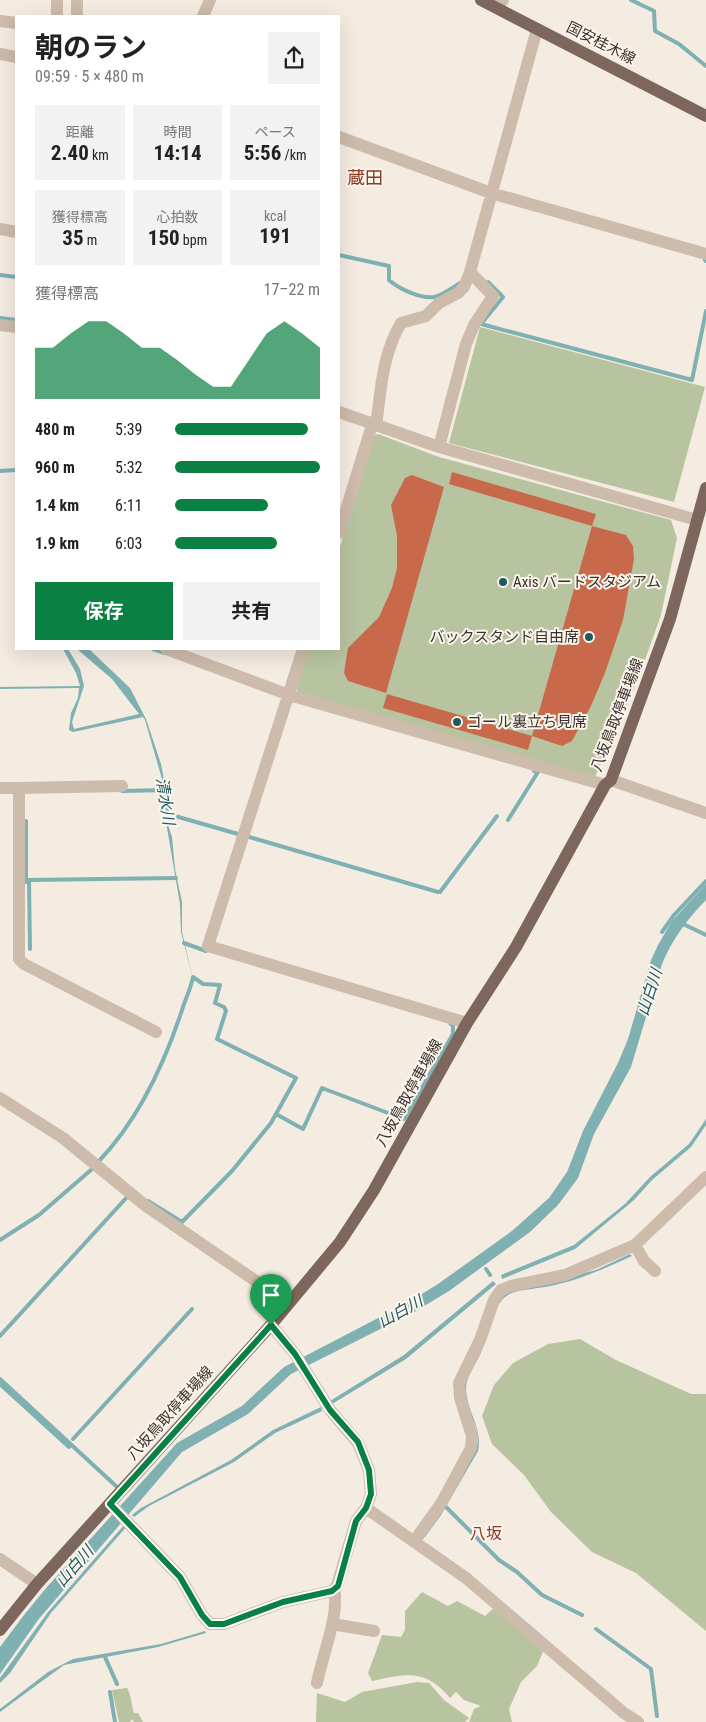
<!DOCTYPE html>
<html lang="ja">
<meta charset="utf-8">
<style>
:root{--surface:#fff;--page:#f2f2f2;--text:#222;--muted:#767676;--accent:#0b8043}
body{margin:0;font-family:"Roboto Condensed","Noto Sans JP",sans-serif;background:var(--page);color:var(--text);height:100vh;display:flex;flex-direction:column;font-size:19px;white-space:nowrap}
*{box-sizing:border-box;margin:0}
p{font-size:16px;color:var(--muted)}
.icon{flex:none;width:28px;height:28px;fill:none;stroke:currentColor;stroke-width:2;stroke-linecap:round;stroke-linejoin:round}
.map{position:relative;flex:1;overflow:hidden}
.sheet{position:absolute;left:15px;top:15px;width:325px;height:635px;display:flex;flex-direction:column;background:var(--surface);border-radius:0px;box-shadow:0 5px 20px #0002}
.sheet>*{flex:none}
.pin{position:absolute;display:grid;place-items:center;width:42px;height:42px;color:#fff;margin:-51px -21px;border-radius:50% 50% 50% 0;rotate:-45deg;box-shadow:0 0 5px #0007}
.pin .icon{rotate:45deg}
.round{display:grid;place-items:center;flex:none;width:52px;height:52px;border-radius:0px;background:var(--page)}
.head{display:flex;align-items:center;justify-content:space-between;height:85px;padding:0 20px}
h1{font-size:28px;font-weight:700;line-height:38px}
.metrics{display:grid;grid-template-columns:repeat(3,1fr);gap:8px;height:85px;padding:5px 20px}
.metrics div{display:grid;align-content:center;border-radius:0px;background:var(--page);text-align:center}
.metrics b{font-size:21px;font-weight:700}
.metrics small{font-size:14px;font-weight:400}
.metrics p{font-size:14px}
.chart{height:140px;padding:10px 20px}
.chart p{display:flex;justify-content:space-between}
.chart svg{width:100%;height:90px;margin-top:5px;fill:var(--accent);opacity:.7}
.cta{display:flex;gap:10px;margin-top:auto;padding:10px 20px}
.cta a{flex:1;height:58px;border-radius:0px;background:var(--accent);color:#fff;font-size:20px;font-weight:700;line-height:58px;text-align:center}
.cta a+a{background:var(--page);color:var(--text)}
ul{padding:0 20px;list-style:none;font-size:16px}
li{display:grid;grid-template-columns:80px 60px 1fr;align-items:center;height:38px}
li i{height:12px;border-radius:6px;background:var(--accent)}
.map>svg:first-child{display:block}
</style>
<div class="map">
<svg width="706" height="1722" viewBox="0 0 706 1722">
<rect width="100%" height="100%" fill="#f4ebe1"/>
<!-- green -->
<path fill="#b8c4a0" d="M480,327L705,387L674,502L449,443Z
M378,434L439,457L671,520L677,538L661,615L640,674L595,777L298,692L295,687L307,649H339V550L374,436Z
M580,1339L616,1360L691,1394H706V1631L636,1573L592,1552L551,1512L524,1475L492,1444L482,1416L494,1385L513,1363L548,1344Z
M422,1592L448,1606L457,1601L485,1616L495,1607L544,1649L537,1666L521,1682L509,1709L512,1722H469L474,1709L481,1706L464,1700L456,1692L450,1698C426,1669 407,1673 372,1681L368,1673L382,1635L401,1637L405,1630V1611Z
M417,1682L429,1683L444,1700L469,1718L465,1722H316L317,1693L345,1702L362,1692Z
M127,1688C132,1697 131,1704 134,1713H138L143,1722H134L132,1719L130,1722H119L112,1690Z"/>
<!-- water -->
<path fill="#7fb0b2" d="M63,649H68L80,669L84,686L72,722L74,729L139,714L112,679L77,649H89L130,688L146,719L161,764L169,806V828L172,837L175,869L182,902V932L193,979L181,932L180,904L167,828L164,786L145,720L143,717L134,719L73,732L69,730L71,713L78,698L79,688L0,689V687L80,686L76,673Z
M706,884V900C687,919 672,940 662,964L631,1067L594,1134L578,1178L558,1205L530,1232L449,1291L416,1311L291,1374L248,1414L182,1452L38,1620L0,1674V1647L24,1615L47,1587L177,1443L242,1406L284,1367L409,1302L438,1284L512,1231L549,1198L567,1172L583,1131L618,1063L628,1039L651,960L658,945L672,921Z
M706,1119V1125L691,1147L652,1180L634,1200L575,1249L502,1279L501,1275L574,1245L625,1204L650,1177L689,1144Z
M630,1254L632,1256C601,1270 571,1284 538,1288C527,1290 513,1290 505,1297C492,1308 488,1334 482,1350C478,1361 466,1376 466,1388C466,1412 483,1426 478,1451L441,1515L425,1537L423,1536L476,1450L478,1440L476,1427L467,1407L464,1386L496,1306L504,1295L514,1290L596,1270Z
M493,1281L496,1284L406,1359L332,1404L330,1401L404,1355Z
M321,1407L322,1411L275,1433L234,1462L149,1506L134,1517L132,1515L141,1508L231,1460L273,1430Z
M125,1524L128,1525L51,1613L10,1673L0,1683V1678L48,1612Z
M205,1631L206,1633L158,1647L64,1665L0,1712V1709L48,1672L73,1659L161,1644Z"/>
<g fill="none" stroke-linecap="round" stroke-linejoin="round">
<!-- stream -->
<path stroke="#7fb0b2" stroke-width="4" d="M631,0L654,11L655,31L679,44L706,66
M339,255L389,266V280C399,289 421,299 434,297C443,295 452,288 460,283
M705,260L706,261
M0,275L16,277
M488,282L503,297L481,324L692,380L706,311
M0,318L16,320
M0,471L16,470
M153,649L165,653
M122,791L166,790
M168,814L238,834
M508,820L538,772L534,771
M26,821V882
M249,837L438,892
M440,892L497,816
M681,923L706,935
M662,932L674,915L706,881
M184,943L206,951
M30,949L29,880L176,878
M276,1114L303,1129L322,1088L404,1119L453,1034V1026L450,1023
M99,1161C139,1119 164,1065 182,1010C185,1000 191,988 193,977L203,984L220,985L215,1003L224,1007L226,1011L217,1039L296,1078L271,1123L232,1171L182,1222L148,1201
M0,1240L39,1215L92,1169
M486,1269L490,1275
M0,1336L128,1196
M0,1379L116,1486
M0,1384L69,1447
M73,1439L192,1309
M445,1506L499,1560L517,1572L542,1595L582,1615
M596,1629L651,1669L657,1716
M105,1657L117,1684
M110,1692L115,1722"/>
</g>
<!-- building -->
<path fill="#c8694b" d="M452,472L596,514L592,526L449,484Z
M412,475L444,487L386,693L348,681L344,673L348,648L379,617L392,588L397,568V536L391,505L405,478Z
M592,526L626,535L633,546L634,559L623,620L605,673L591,706L572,741L562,746L532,736Z
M387,694L532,736L528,750L383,708Z"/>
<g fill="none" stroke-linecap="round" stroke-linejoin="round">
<!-- minor -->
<path stroke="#cdbbac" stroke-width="12" d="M57,0V16
M495,7L503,0
M77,16V0
M203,16L210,0
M0,21L16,23
M0,54L16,57
M339,137L491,193L706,254
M0,229L16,232
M0,325L16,327
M339,412L439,447L697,520
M376,426C381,390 382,355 401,323L426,316L439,303L458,293L464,287L470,272
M439,447L466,344L474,325L493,296L470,272L537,29
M339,533L372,425
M166,649L289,695L605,785
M303,649L208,946L467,1023
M611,780L706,813
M0,788H19V959L24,964L156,1032
M19,788L122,786
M0,1098L63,1138L146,1206L288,1303
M635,1245L644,1261L655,1271
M110,1504L180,1577L202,1615L210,1624H224L283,1602L332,1591L337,1586L356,1521L366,1508L371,1494L369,1470L358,1443L330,1410L295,1354L271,1325
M366,1508L466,1578L624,1713L638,1722
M415,1540L442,1502L471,1448L472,1436L460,1398L459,1383L480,1340L494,1300L501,1290L511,1286L565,1275L635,1245L706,1177
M0,1559L37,1584
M332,1624L374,1631
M317,1683C322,1656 340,1614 334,1589"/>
<!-- major -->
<path stroke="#7d675c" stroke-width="12" d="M481,0L706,116
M0,1630L37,1584L271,1325L340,1242L374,1190L467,1023L516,947L605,785L611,780L670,619L706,488"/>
</g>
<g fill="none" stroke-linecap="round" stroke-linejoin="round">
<defs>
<path id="route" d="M271,1325L295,1354L330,1410L358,1442L369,1470L371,1494L366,1508L356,1521L338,1586L332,1591L283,1602L224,1624H210L202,1615L180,1577L110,1504Z"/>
</defs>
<!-- route casing -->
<use href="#route" stroke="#fff" stroke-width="10"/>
<!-- route -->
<use href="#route" stroke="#0b8043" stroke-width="6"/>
</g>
<!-- markers -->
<g fill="#1f5a5e" stroke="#fbf5ee" stroke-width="2">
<circle cx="503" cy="582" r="5"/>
<circle cx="589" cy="637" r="5"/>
<circle cx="457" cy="722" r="5"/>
</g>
<g text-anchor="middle" stroke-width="4" stroke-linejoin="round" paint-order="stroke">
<!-- street labels -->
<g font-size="15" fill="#3b302b" stroke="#fbf5ee">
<text transform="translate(601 43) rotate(27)" y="5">国安桂木線</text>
<text transform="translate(617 715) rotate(-69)" y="5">八坂鳥取停車場線</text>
<text transform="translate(409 1093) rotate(-61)" y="5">八坂鳥取停車場線</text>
<text transform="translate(170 1413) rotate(-48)" y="5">八坂鳥取停車場線</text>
</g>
<!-- poi labels -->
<g font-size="15" fill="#3b302b" stroke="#fbf5ee" text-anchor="start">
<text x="513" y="587">Axis バードスタジアム</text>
<text x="579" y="642" text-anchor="end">バックスタンド自由席</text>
<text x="467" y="727">ゴール裏立ち見席</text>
</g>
<!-- water labels -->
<g font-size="16" font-style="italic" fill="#1f5a5e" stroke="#fbf5ee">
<text transform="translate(166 801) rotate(81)" y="6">清水川</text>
<text transform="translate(649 992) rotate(-72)" y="6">山白川</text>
<text transform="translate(400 1311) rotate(-29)" y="6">山白川</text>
<text transform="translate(74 1566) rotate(-49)" y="6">山白川</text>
</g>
<!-- neighbourhood labels -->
<g font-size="16" fill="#8c3b22" stroke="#fbf5ee">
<text x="486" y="1539">八坂</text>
</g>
<!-- quarter labels -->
<g font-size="18" fill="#8c3b22" stroke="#fbf5ee">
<text x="365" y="184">蔵田</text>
</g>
</g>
</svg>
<div class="pin" style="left:271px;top:1325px;background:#1e9e55"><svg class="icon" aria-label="arrive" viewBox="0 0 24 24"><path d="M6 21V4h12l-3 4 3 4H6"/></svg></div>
<section class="sheet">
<div class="head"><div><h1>朝のラン</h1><p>09:59 · 5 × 480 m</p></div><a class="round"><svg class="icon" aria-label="share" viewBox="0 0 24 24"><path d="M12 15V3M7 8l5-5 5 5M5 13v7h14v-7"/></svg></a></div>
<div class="metrics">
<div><p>距離</p><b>2.40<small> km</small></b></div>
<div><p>時間</p><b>14:14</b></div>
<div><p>ペース</p><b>5:56<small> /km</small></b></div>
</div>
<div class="metrics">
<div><p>獲得標高</p><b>35<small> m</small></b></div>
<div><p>心拍数</p><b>150<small> bpm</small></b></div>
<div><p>kcal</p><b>191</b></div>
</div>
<div class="chart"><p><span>獲得標高</span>17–22 m</p>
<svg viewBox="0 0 160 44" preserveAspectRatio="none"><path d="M0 44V19L10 19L20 12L30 6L40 6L50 12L60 19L70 19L80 25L90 32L100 38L110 38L120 25L130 12L140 6L150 12L160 19V44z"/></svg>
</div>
<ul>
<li><b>480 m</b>5:39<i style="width:92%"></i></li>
<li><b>960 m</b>5:32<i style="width:100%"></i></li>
<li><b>1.4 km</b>6:11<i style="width:64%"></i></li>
<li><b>1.9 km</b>6:03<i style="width:70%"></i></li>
</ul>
<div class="cta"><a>保存</a><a>共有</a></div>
</section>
</div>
